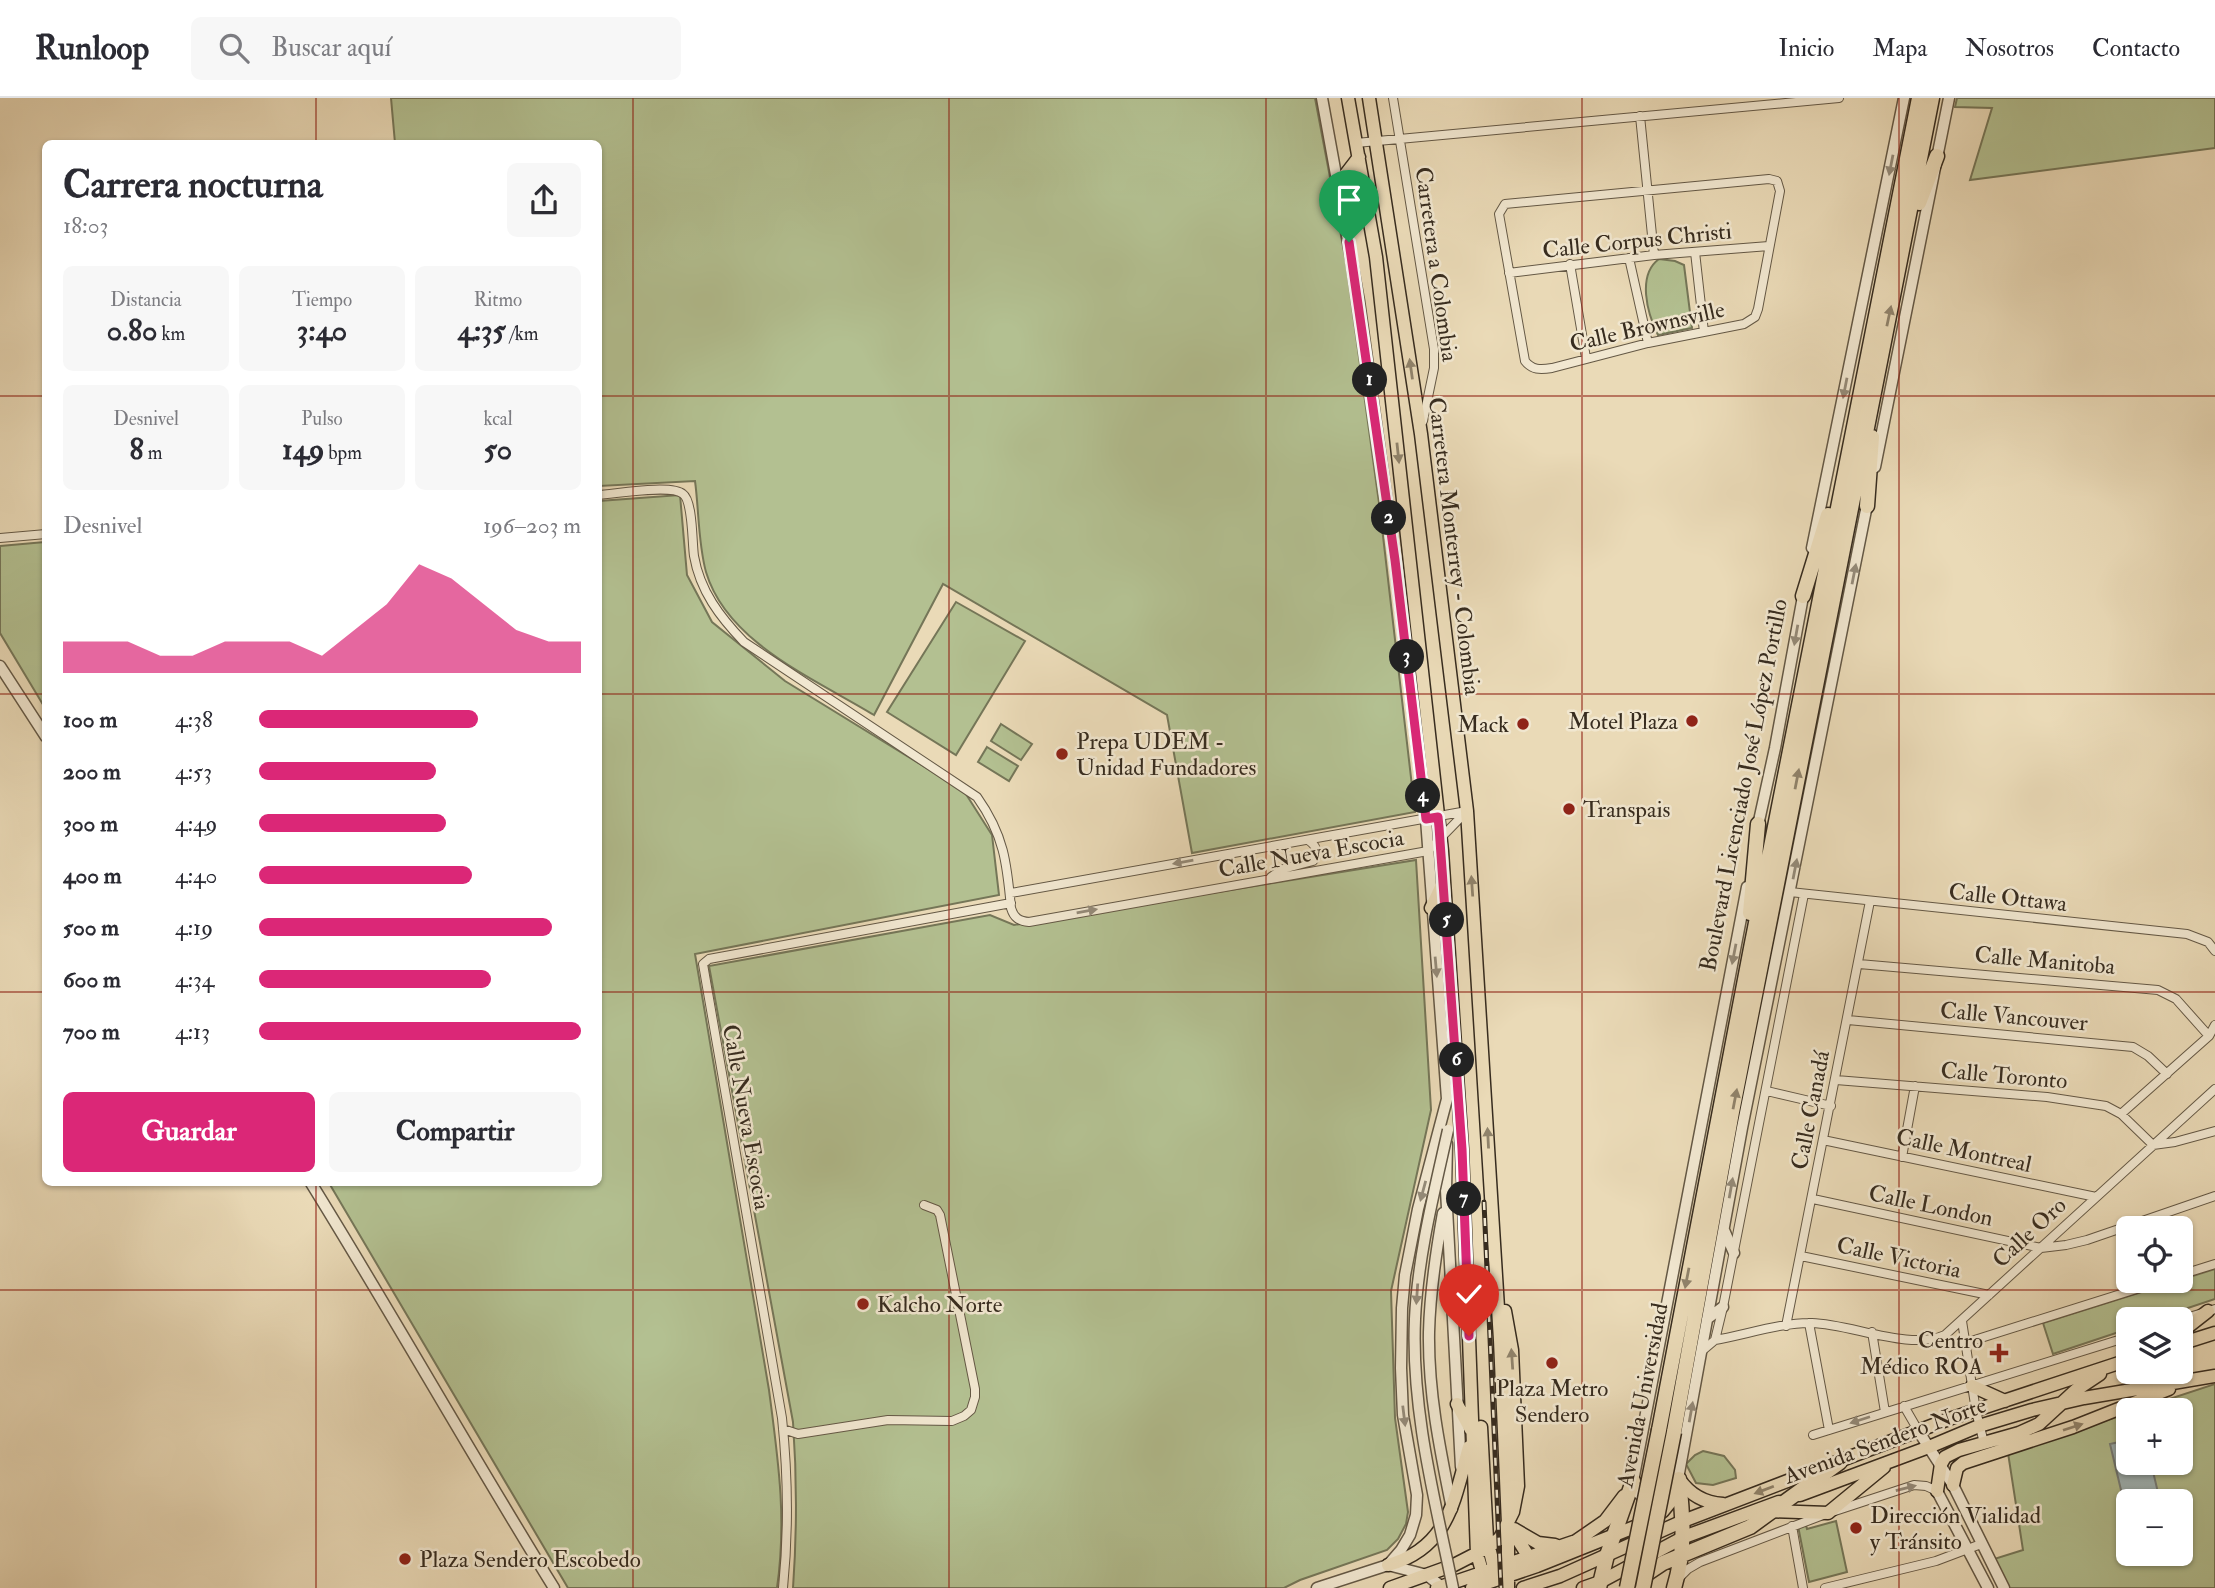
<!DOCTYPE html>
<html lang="es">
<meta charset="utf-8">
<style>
:root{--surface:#fff;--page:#f7f7f7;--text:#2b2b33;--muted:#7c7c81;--line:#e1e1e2;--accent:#db2777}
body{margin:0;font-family:"IM FELL Double Pica",serif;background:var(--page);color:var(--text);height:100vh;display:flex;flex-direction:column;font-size:26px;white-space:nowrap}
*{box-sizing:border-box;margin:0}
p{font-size:23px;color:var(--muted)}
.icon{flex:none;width:38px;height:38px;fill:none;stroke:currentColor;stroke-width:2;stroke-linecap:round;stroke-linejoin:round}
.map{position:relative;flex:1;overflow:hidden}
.side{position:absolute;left:42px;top:42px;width:560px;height:1046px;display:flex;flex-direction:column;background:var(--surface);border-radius:10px;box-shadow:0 2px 5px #0004}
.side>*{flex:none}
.tools{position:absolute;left:2116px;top:1118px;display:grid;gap:14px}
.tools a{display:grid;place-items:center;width:77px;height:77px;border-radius:10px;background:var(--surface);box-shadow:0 2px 5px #0004;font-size:35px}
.pin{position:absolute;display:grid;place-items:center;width:60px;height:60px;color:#fff;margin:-72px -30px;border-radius:50% 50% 50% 0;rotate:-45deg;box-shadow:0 0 7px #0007}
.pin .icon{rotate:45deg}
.km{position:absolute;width:35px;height:35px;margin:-18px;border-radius:50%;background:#222;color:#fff;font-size:19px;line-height:35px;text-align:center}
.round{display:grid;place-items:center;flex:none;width:74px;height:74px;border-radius:10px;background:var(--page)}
.headline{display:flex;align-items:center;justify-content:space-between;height:119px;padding:0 21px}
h1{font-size:38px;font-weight:800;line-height:52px}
.figures{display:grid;grid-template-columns:repeat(3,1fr);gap:10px;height:119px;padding:7px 21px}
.figures div{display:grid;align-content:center;border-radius:10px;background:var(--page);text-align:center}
.figures b{font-size:30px;font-weight:800}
.figures small{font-size:19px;font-weight:400}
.figures p{font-size:19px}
.chart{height:196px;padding:14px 21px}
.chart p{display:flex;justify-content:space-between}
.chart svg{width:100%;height:126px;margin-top:7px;fill:var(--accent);opacity:.7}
.cta{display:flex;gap:14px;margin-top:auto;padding:14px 21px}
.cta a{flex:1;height:80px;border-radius:10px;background:var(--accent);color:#fff;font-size:28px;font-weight:800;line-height:80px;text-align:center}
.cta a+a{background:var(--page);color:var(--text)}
ul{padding:0 21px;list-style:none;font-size:23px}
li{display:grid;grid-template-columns:112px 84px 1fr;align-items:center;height:52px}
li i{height:18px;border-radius:9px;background:var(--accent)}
header{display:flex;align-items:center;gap:42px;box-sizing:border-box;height:98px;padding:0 35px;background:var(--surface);border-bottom:2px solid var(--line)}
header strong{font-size:33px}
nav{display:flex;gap:38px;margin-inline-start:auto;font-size:24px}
.search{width:490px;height:63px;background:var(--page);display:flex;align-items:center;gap:18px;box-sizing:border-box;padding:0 24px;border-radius:10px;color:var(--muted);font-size:26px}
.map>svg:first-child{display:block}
</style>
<header>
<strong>Runloop</strong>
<div class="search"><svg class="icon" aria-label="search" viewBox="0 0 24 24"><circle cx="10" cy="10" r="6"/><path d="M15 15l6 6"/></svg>Buscar aquí</div>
<nav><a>Inicio</a><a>Mapa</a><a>Nosotros</a><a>Contacto</a></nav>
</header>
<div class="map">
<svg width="2215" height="1490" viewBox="0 0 2215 1490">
<rect width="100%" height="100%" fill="#eadab7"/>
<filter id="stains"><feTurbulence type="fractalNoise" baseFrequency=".00286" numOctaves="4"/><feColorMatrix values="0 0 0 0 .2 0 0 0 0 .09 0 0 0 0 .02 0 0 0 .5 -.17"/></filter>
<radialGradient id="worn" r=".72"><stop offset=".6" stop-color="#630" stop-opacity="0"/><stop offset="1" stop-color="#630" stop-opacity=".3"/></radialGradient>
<!-- green -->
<path fill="#b3c091" stroke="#757658" stroke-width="2" fill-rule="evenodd" d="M391,0H1315L1346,164L1380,412L1415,714L1192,755L1167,617L943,486L874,617C815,581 727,545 706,474C698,445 699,412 695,383L599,388L598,46L395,45Z
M1957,0H2215V50L1970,82L1992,10L1955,9Z
M1659,161L1675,163L1684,167L1692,230L1658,237C1647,215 1637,177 1659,161Z
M680,397L687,477L712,524L785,583L964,693L992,737L999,797L695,856L769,1292C778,1361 787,1420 777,1490H568L329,1085H598L599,403Z
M45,444H46L45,610L0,535V448Z
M956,504L1025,543L956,657L887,614Z
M1001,626L1032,646L1021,662L991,643Z
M987,649L1018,668L1009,683L978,664Z
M1416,762L1431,1012L1391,1193L1395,1320L1408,1414L1406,1426L1398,1441L1387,1452L1300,1482L1284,1490H793C797,1434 797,1380 793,1324L709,868L990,817L1014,827Z
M2215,1171V1201L2155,1221L2128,1222V1231L2053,1256L2043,1225Z
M2215,1286V1490H2009L1994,1461L2023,1452L2008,1355L2128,1315V1365H2180V1312H2136ZM2128,1404H2180V1456H2128Z
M1703,1353L1724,1358L1735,1372L1736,1380L1713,1387L1696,1385L1686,1366L1695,1357Z
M1836,1423L1847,1474L1809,1484L1798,1428L1805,1424L1807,1431Z"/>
<!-- water -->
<path fill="#9fb7bb" stroke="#757f7d" stroke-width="2" d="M2128,1342V1365H2151L2160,1403L2128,1404L2126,1413L2110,1346Z"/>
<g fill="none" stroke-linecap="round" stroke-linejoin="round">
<defs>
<path id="minor" d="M1393,0L1434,251V270L1423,323
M1640,18L1654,157
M1356,45L1839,0
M1769,81L1777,83L1780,93L1758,211L1755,219L1744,226L1648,245L1552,270C1540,272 1532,272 1525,263L1499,116L1505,106Z
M1695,154L1704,234
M1629,160L1648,245
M1570,166L1586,260
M1509,175L1654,157L1769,148
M598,397C616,396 671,386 683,396C693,403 692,445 694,458C700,493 720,519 744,544L977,699C1004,737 1007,765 1011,810C1014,820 1019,823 1029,824L1428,753L1467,713
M0,440L46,436
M1271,779L1283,771L1313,763C1320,755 1316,747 1308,742
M1790,794L2187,836L2208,844L2215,853
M1011,795L1467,713
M1859,866L2158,892L2176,901L2209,938
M1848,922L2133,949L2148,958L2167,976
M1836,982L2047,999L2106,1008L2121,1016L2153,1047L2175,1044L2215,1033
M1767,993L1831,1008
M2121,1016L2209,938L2215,927
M1823,1042L2096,1099
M1902,1059L1915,988
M1813,1101L2041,1150L2066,1147L2087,1142L2215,1098
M1801,1158L1989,1197
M2180,1177L2215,1166
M2180,1222L2215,1211
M1962,1223L1976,1313L1984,1345
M1809,1225L1829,1332
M1786,1228L1870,803
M1872,1234L1885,1314
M1715,1242C1744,1237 1784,1224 1812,1225C1851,1226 1910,1253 1945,1237L2215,991
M1965,1245L2162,1183
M1702,1253L1715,1242L1723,1209L1804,796
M1904,1308L1919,1334
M783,1331L798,1336L888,1322L952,1323L964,1318L971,1312L975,1299V1291L940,1117L937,1112L924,1107
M1813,1337L2128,1239
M1835,1413L1914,1387L1926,1388L1937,1393
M1792,1428L1803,1490
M1679,1480L1688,1471L1700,1464L1823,1417
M783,1490C789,1432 788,1377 782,1320L703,866L709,861L1011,805
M1825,1490L1936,1463L1981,1446"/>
<path id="tertiary" d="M1322,0L1359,203L1395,462L1426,721L1447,1001L1418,1111L1405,1177L1402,1210L1401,1270L1403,1317L1417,1397L1416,1417L1410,1437L1401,1452L1388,1467
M1875,369L1949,0
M1812,450L1904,0
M0,568L46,639
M1757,732L1775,650L1804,493
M1447,1046L1446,1092L1461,1369
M311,1085C394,1219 471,1356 554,1490
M1443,1115C1436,1154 1430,1194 1429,1234C1428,1294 1440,1352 1452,1411
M1724,1132L1734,1155
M1707,1221L1723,1209
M1919,1334L1953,1387L2004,1490
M1677,1386L1742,1030L1868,402
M1937,1393L1988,1490
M1649,1402L1639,1396L1633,1383L1747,789
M1317,1490L1388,1467L1427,1477L1443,1490"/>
<path id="primary" d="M1348,0L1376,159L1442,753L1462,1051L1477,1456L1487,1490
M1369,0L1421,336L1467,713L1500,1242L1508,1426V1490
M1339,85L1359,59
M1431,810L1442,787
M2180,1235L2208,1213
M2180,1246L2215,1235
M1972,1288L2005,1303
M1457,1306L1471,1332
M1481,1329L1487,1441L1496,1478
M1679,1381C1690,1397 1704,1405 1723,1406
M1953,1387L1957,1370L1963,1365L2073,1329L2169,1291
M1937,1393L1941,1366L1945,1359L1959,1352L2019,1335L2039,1326L2076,1292L2100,1276
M1800,1397L1929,1349L1979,1328L2032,1312L2084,1300L2215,1278
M1769,1413L1828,1415L1884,1369
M1508,1426L1532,1464
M1514,1431L1538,1445L1555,1447
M1388,1467C1449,1450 1454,1402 1469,1349
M1390,1490L1454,1467L1489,1449L1500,1440L1513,1414L1518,1388L1512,1252L1505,1213
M1437,1490L1576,1443L1605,1423L1624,1398
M1472,1490L1537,1468L1647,1424L1663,1413L1672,1402L1678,1385
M1523,1490L1560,1478L1683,1423L1949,1321L2128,1262
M1583,1490L1600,1484L1684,1439L1779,1404"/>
<path id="trunk" d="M1919,105L1937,58
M1867,408L1872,339
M1803,498L1828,417
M1750,815L1758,726
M1659,1332L1751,850L1919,0
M1674,1334L1732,1014L1932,0
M1599,1490L1607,1457L1633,1383
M1630,1490L1642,1479L1663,1465L1750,1429L1840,1364
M1674,1490C1686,1450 1683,1422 1679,1381"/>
</defs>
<!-- minor casing -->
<use href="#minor" stroke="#645845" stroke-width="10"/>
<!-- tertiary casing -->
<use href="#tertiary" stroke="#645845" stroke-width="13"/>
<!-- primary casing -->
<use href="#primary" stroke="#372c1f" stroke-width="15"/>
<!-- trunk casing -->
<use href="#trunk" stroke="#372c1f" stroke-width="17"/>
<!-- minor -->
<use href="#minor" stroke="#f1e7d0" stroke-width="8"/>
<!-- tertiary -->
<use href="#tertiary" stroke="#f1e7d0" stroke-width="10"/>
<!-- primary -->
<use href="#primary" stroke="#eadab7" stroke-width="12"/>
<!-- trunk -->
<use href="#trunk" stroke="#eadab7" stroke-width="14"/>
<defs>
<path id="rail" d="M1484,1104L1501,1490"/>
</defs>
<!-- rail casing -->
<use href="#rail" stroke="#372c1f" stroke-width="5"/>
<!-- rail -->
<use href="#rail" stroke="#f1e7d0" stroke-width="2.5" stroke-dasharray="8" stroke-linecap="butt"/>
<defs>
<path id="tertiary-bridge" d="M1448,1032C1434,1095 1418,1157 1415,1221C1411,1312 1435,1402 1453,1490"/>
<path id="trunk-bridge" d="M1627,1490L1659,1332
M1643,1490L1674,1334"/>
</defs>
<!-- tertiary-bridge casing -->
<use href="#tertiary-bridge" stroke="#645845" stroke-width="13" stroke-linecap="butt"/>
<!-- trunk-bridge casing -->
<use href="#trunk-bridge" stroke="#372c1f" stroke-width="17" stroke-linecap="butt"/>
<!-- tertiary-bridge -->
<use href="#tertiary-bridge" stroke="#f1e7d0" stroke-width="10"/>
<!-- trunk-bridge -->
<use href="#trunk-bridge" stroke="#eadab7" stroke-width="14"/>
</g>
<!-- one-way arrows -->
<defs><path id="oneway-solid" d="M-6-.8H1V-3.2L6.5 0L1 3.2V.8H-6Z" transform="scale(1.75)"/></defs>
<g fill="#948a78">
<use href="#oneway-solid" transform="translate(1891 67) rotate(101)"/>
<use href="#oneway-solid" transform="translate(1845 290) rotate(101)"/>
<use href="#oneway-solid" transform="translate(1854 476) rotate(-79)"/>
<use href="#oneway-solid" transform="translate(1796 537) rotate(100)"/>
<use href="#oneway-solid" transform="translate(1183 764) rotate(170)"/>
<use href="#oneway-solid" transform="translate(1795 771) rotate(-79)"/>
<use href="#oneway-solid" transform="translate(1087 813) rotate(-10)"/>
<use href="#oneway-solid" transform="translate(1734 856) rotate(101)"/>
<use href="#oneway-solid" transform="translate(1436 869) rotate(85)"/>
<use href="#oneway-solid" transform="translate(1731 1090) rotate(-80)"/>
<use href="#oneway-solid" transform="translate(1423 1093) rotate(105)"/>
<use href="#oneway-solid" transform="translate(1417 1196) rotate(94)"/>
<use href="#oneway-solid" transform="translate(1691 1314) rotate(-80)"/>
<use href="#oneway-solid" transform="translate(1404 1318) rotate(83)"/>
<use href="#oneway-solid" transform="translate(1860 1322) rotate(162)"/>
<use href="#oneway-solid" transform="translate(1906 1390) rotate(-14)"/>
</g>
<g fill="#90836b">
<use href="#oneway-solid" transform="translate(1889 218) rotate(-78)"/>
<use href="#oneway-solid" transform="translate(1411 271) rotate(-98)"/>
<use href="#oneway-solid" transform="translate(1398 355) rotate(84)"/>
<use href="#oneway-solid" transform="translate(1797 681) rotate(-79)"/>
<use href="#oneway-solid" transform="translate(1472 788) rotate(-94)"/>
<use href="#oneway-solid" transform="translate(1735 1001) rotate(-79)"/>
<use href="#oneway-solid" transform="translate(1488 1040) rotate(-93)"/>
<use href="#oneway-solid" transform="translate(1687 1180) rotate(101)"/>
<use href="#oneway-solid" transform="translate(1512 1261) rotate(-94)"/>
<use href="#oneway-solid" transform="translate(2073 1329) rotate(-18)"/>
<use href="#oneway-solid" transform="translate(1764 1392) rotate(159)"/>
</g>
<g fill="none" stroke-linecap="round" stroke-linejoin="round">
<defs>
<path id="route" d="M1349,144L1395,462L1426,721L1438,719L1439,729L1462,1051L1469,1238"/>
</defs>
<!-- route casing -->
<use href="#route" stroke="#fff" stroke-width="14"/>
<!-- route -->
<use href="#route" stroke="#db2777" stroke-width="9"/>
</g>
<!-- grid -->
<path fill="none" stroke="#8f2418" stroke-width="2" stroke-opacity="0.55" d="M316,0V46M633,0V1490M949,0V1490M1266,0V1490M1582,0V1490M1899,0V1490M0,298H46M598,298H2215M0,596H46M598,596H2215M0,894H46M598,894H2215M316,1085V1490M0,1192H2215"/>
<!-- markers -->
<g fill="#8f2418" stroke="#f1e7d0" stroke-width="2.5">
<circle cx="1692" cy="623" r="7"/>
<circle cx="1523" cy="626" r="7"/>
<circle cx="1062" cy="656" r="7"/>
<circle cx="1569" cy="711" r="7"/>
<circle cx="863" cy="1206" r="7"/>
<path d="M1995.5 1244.5h7v7h7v7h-7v7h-7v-7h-7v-7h7z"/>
<circle cx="1552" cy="1265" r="7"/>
<circle cx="1856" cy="1430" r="7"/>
<circle cx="405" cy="1461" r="7"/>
</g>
<g text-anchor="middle" stroke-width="5" stroke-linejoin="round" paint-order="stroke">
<!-- street labels -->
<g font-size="23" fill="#372c1f" stroke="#f1e7d0">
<text transform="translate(1637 142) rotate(-6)" y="8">Calle Corpus Christi</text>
<text transform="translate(1437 166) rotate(82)" y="8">Carretera a Colombia</text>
<text transform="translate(1647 228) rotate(-13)" y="8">Calle Brownsville</text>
<text transform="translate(1455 448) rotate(83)" y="8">Carretera Monterrey - Colombia</text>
<text transform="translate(1743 687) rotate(-79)" y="8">Boulevard Licenciado José López Portillo</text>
<text transform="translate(1311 755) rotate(-10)" y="8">Calle Nueva Escocia</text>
<text transform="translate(2008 799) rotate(6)" y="8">Calle Ottawa</text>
<text transform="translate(2045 862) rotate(5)" y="8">Calle Manitoba</text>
<text transform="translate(2014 918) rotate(5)" y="8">Calle Vancouver</text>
<text transform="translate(2004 977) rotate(5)" y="8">Calle Toronto</text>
<text transform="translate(1810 1012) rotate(-79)" y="8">Calle Canadá</text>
<text transform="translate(747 1019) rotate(80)" y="8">Calle Nueva Escocia</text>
<text transform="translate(1964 1052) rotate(12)" y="8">Calle Montreal</text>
<text transform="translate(1931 1107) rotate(12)" y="8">Calle London</text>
<text transform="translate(2029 1134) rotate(-43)" y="8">Calle Oro</text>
<text transform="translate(1899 1159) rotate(12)" y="8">Calle Victoria</text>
<text transform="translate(1642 1297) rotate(-79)" y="8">Avenida Universidad</text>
<text transform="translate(1885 1342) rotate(-20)" y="8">Avenida Sendero Norte</text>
</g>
<!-- poi labels -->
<g font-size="23" fill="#372c1f" stroke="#f1e7d0" text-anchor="start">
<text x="1678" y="631" text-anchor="end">Motel Plaza</text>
<text x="1509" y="634" text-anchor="end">Mack</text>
<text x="1076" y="651">Prepa UDEM -<tspan x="1076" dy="26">Unidad Fundadores</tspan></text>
<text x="1583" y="719">Transpais</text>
<text x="877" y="1214">Kalcho Norte</text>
<text x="1983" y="1250" text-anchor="end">Centro<tspan x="1983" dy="26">Médico ROA</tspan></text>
<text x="1552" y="1298" text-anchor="middle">Plaza Metro<tspan x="1552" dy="26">Sendero</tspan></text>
<text x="1870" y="1425">Dirección Vialidad<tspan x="1870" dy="26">y Tránsito</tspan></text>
<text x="419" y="1469">Plaza Sendero Escobedo</text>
</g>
</g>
<rect width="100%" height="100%" filter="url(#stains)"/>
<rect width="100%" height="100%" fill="url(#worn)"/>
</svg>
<div class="tools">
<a><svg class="icon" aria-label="locate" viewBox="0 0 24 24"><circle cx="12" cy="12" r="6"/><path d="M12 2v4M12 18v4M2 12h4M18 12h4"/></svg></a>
<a><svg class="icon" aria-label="layers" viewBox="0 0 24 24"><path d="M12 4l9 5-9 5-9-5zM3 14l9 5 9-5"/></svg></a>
<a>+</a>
<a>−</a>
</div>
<div class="pin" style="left:1349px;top:144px;background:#1e9e55"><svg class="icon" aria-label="arrive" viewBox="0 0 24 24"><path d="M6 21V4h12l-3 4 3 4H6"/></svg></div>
<div class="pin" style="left:1469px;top:1238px;background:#d93025"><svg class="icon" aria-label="check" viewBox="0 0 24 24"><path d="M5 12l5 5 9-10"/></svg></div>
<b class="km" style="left:1370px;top:282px">1</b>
<b class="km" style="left:1389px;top:420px">2</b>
<b class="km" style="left:1407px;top:559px">3</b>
<b class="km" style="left:1423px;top:698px">4</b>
<b class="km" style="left:1447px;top:822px">5</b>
<b class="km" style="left:1457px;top:962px">6</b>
<b class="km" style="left:1464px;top:1101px">7</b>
<section class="side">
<div class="headline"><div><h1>Carrera nocturna</h1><p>18:03</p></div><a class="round"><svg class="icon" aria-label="share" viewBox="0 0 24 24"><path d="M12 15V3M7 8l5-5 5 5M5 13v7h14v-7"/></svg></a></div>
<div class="figures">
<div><p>Distancia</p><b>0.80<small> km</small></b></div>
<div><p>Tiempo</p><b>3:40</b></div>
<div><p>Ritmo</p><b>4:35<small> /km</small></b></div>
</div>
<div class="figures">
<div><p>Desnivel</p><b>8<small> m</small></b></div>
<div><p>Pulso</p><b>149<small> bpm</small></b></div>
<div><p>kcal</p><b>50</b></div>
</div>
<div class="chart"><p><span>Desnivel</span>196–203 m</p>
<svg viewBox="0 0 160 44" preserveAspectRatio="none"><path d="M0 44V33L10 33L20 33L30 38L40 38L50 33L60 33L70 33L80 38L90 29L100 20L110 6L120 11L130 20L140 29L150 33L160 33V44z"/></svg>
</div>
<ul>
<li><b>100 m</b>4:38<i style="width:68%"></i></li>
<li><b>200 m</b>4:53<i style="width:55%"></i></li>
<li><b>300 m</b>4:49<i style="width:58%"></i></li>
<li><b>400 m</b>4:40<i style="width:66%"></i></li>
<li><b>500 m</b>4:19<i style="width:91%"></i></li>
<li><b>600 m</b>4:34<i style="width:72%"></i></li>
<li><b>700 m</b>4:13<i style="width:100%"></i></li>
</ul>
<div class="cta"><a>Guardar</a><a>Compartir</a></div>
</section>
</div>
